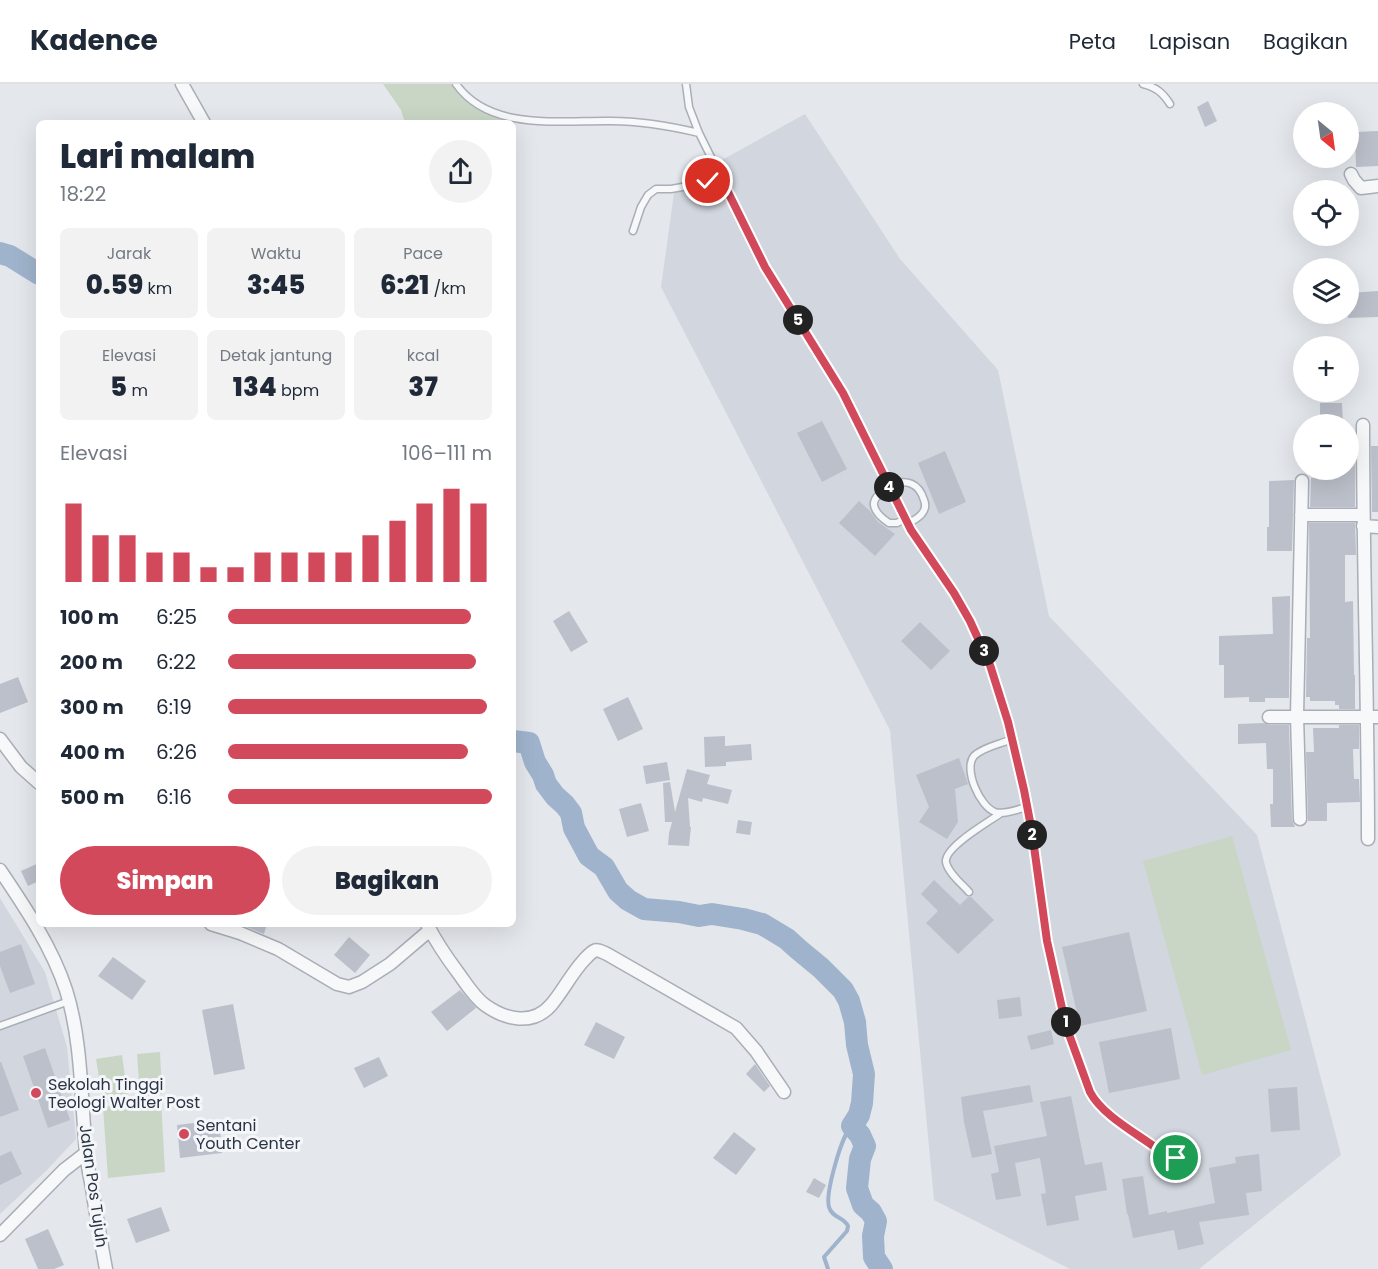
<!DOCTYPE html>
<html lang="id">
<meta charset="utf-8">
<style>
:root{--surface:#fff;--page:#f2f2f3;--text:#1f2937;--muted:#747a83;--line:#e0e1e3;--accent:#d1495b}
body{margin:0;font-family:Poppins,sans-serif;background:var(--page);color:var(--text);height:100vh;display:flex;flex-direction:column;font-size:22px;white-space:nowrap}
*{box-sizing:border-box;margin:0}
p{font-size:20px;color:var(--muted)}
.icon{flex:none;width:33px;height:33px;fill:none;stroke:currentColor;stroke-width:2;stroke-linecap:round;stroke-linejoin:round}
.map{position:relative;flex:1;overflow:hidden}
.panel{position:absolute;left:36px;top:36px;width:480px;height:807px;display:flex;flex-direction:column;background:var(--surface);border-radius:9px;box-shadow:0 6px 24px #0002}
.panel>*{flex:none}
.needle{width:39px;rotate:151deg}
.buttons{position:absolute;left:1293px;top:18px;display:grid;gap:12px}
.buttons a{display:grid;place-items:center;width:66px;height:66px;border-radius:50%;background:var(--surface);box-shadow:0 6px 24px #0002;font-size:30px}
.pin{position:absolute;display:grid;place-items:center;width:51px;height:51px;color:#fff;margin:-26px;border:3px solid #fff;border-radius:50%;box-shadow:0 2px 6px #0007}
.km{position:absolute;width:30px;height:30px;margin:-15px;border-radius:50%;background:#222;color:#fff;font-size:16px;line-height:30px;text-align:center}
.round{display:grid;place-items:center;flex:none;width:63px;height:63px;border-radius:32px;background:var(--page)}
.summary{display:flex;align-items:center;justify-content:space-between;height:102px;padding:0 24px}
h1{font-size:33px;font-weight:800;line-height:45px}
.stats{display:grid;grid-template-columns:repeat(3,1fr);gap:9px;height:102px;padding:6px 24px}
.stats div{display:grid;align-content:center;border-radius:9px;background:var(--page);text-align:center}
.stats b{font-size:26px;font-weight:800}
.stats small{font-size:16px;font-weight:400}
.stats p{font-size:16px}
.chart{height:168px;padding:12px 24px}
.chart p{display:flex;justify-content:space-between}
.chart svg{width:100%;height:108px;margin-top:6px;stroke:var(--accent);stroke-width:6}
.action{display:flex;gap:12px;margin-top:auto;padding:12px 24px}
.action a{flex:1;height:69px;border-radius:36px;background:var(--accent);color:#fff;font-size:24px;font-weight:800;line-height:69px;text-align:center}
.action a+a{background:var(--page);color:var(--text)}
ul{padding:0 24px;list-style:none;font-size:20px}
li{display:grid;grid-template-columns:96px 72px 1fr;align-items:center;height:45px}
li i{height:15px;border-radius:8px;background:var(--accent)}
header{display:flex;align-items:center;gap:36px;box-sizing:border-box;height:84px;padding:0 30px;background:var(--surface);border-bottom:2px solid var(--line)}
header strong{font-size:28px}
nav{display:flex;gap:33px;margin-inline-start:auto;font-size:21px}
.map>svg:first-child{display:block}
</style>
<header>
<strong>Kadence</strong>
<nav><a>Peta</a><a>Lapisan</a><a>Bagikan</a></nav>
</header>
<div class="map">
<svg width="1378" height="1185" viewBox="0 0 1378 1185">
<rect width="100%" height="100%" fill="#e4e7ec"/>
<!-- built -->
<path fill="#d2d6de" d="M805,30L900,175L998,286L1049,532L1257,751L1341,1071L1199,1185H1070L934,1116L890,646L661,203L675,102Z
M0,814L45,888L67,963L76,1055L46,1087L0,1130Z"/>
<!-- green -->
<path fill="#c9d6c5" d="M383,0H459C468,14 490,25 507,28L500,39H405L401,26Z
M1232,752L1291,966L1202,991L1143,777Z
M160,968L162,1010L140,1013L137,970Z
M122,971L128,1015L103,1019L96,975Z
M161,1015L165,1088L108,1094L103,1023Z"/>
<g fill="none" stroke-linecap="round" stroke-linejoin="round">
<!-- stream -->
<path stroke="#9fb4cc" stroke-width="4" d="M828,1185L824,1173L847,1147L848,1142C844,1133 832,1134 829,1123C825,1110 842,1049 852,1042"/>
<!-- river -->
<path stroke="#9fb4cc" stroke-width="22" d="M0,169L10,172L39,190
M513,657L529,659L535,678L543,691L546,700L555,712L565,721L571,729L574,744L589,772L604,783L618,807L628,816L644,825L679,828L699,832L712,830L743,835L762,840L787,855L798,865L821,884L843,906L849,917L855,938L857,961L864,990L862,1019L859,1031L852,1042L860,1051L865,1062L860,1075L857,1104L863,1121L871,1128L876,1137L873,1152L874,1173L882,1185"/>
</g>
<!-- building -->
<path fill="#bbc0ca" d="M1208,17L1217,37L1205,43L1197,23Z
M1378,47V82L1356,83L1355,48Z
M1378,207V233L1348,234V209Z
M1320,319H1342L1343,340H1320Z
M822,337L847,385L822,398L797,349Z
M1348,352H1355V423H1310L1311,394L1333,393V386H1348Z
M1371,362H1378V428H1372Z
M945,367L966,418L939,430L918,379Z
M1294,396L1292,467H1267V443H1269V397Z
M859,417L870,427L878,438L895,450L875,472L839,439Z
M1309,439H1355L1356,471H1345V518L1353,517L1354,591H1355V625H1339V621H1335V617H1310V613H1306L1307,554H1310Z
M1290,512L1289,614H1265V618H1249V613L1224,614V581H1219V552L1273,550L1272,513Z
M569,527L588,558L571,568L553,537Z
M920,538L950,567L931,586L901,557Z
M18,593L28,618L0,629V600Z
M628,613L643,645L618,657L603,625Z
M1264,639L1269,641H1289L1292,735L1295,743H1271L1270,720H1273V685H1267L1266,659L1238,660V640Z
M1339,641H1359V665H1353L1354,695H1359L1360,718L1327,719V737H1308L1306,668H1314L1313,644H1339Z
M725,652V662L751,660L752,676L726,678V682L705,683L704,653Z
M959,674L968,700L955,705L958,738L947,755L919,738L929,723L916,691Z
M667,678L670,696L646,700L643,682Z
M687,685L710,691L707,700L732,706L728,720L703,714L702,718L688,714L690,743H691L689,762L668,761L669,749L672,738H665L663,699L670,698L675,728Z
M641,719L649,747L627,753L619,725Z
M738,736L752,738L750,751L736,749Z
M39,779V797L28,802L21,787Z
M934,796L960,821L968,813H971L994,836L958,870L926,839L938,827L921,810Z
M239,840H267L264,850Z
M1129,848L1147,927L1080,942L1062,863Z
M349,853L370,871L355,889L334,871Z
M21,860L35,900L10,909L0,882V868Z
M113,873L146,897L132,916L98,892Z
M460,906L476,924L447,947L431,928Z
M1020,913L1022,932L999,935L997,916Z
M233,920L245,985L214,991L202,926Z
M596,938L625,953L614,975L584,961Z
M1171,944L1180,995L1109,1009L1099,958Z
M1051,946L1054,960L1031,966L1027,952Z
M45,964L70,1036L48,1044L23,972Z
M379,973L388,992L364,1004L354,984Z
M0,978H1L19,1026L0,1033Z
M755,980L770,1002L764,1008L746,990Z
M1030,1001L1033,1018L983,1027L992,1070L972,1074L964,1038L961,1013Z
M1297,1003L1300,1046L1271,1048L1268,1005Z
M1071,1012L1085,1081L1102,1078L1107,1106L1075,1112L1079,1136L1047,1142L1041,1110L1046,1109L1040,1074L1015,1079L1021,1112L996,1116L991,1090L999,1088L994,1062L1047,1052L1040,1018Z
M219,1036L222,1069L180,1074L177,1041Z
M734,1048L756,1065L736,1091L713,1074Z
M11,1067L22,1090L0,1101V1072Z
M1259,1070L1262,1107L1246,1109L1249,1131L1199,1138L1204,1160L1178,1166L1174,1146L1133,1154L1128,1130H1127L1122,1095L1143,1092L1149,1131L1167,1127V1129L1215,1119L1209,1084L1236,1079L1235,1073Z
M814,1094L826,1101L819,1114L806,1108Z
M161,1123L170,1147L136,1159L127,1135Z
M48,1145L64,1181L54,1185H38L25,1155Z"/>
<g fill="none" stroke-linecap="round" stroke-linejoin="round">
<defs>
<path id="service" d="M456,0C490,48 561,36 611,37C641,37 670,42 699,49
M686,0L689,23L699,49L765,182L843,309L911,446L954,509L970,537L990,581L1008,638L1024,706L1031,748L1047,857L1066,942L1095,1017L1103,1025L1156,1064
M1143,0C1156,3 1163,9 1170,20
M633,147L641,123L648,111L656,105H671L694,101L721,94
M905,435L897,439H889C883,435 875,429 874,421C872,408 913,380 924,416C929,428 917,435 907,440
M1012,655C1001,660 983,663 974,672C963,685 980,723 995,728C1005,731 1018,725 1027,723
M969,808C962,800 948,789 946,778C944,763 989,738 1001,729
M0,942L69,917
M1154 1071a11 11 0 1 1 22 0a11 11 0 1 1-22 0Z"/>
<path id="minor" d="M182,0L204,39
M1351,90L1354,96L1361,104L1378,102
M1363,341C1363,479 1368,617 1368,755
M1301,431H1363
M1363,442L1378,443
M1269,633H1378
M0,655L21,683L39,699
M1300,735L1297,632L1302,397
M0,786C25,823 52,863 66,906C82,956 81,1016 86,1068C87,1080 90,1092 92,1104C96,1131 101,1158 106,1185
M211,840L240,849L278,865L337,900L349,903L362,898L390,880L430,846
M427,840C436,858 447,874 459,890C467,901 474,913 485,921C506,936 533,942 551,921C563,907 571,890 584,876C587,873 590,869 594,867C598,865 602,868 607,870L736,944L756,967L784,1008
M0,1151L64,1086L86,1069"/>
</defs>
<!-- service casing -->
<use href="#service" stroke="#a9aeb7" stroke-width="9"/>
<!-- minor casing -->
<use href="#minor" stroke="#a9aeb7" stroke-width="15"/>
<!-- service -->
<use href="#service" stroke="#f7f8fa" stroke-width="6"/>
<!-- minor -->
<use href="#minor" stroke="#f7f8fa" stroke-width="12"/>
</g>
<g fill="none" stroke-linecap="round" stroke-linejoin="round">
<defs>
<path id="route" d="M708,97L721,94L765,183L843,309L911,446L954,509L970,537L990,581L1008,638L1024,706L1032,748L1047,857L1066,942L1090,1008C1102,1031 1136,1049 1156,1064C1166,1058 1175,1062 1176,1074"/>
</defs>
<!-- route casing -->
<use href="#route" stroke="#fff" stroke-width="12"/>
<!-- route -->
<use href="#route" stroke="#d1495b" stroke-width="8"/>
</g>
<!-- markers -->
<g fill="#d1495b" stroke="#f4f6f9" stroke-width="2">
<circle cx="36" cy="1009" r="6"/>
<circle cx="184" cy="1050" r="6"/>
</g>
<g text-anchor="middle" stroke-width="6" stroke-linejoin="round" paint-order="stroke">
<!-- poi labels -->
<g font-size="16" fill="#2b3445" stroke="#f4f6f9" text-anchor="start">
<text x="48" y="1006">Sekolah Tinggi<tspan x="48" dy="18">Teologi Walter Post</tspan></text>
<text x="196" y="1047">Sentani<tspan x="196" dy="18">Youth Center</tspan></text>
</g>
<!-- street labels -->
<g font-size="16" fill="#2b3445" stroke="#f4f6f9">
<text transform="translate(94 1102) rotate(82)" y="6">Jalan Pos Tujuh</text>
</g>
</g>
</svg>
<div class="buttons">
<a><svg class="needle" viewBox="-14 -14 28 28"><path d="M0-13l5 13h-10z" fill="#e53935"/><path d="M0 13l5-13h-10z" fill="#747a83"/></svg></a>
<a><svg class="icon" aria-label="locate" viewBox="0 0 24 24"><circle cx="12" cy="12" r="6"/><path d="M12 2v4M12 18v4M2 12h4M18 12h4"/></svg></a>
<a><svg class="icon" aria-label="layers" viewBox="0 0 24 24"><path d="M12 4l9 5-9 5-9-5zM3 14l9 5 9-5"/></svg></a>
<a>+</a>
<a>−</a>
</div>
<div class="pin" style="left:1176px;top:1074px;background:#1e9e55"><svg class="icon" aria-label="arrive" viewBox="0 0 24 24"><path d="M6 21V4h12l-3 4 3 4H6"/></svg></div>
<div class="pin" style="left:708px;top:97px;background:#d93025"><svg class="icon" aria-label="check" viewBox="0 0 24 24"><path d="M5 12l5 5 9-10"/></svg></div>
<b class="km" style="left:1066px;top:938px">1</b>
<b class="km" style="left:1032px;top:751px">2</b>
<b class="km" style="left:984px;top:567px">3</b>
<b class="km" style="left:889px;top:403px">4</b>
<b class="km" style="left:798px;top:236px">5</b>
<section class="panel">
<div class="summary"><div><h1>Lari malam</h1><p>18:22</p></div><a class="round"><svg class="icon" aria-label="share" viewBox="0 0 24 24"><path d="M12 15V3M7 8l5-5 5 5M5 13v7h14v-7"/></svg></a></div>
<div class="stats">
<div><p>Jarak</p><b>0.59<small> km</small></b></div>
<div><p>Waktu</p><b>3:45</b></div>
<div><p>Pace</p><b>6:21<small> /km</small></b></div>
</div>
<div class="stats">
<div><p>Elevasi</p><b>5<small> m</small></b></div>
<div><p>Detak jantung</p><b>134<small> bpm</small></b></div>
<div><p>kcal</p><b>37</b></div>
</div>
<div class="chart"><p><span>Elevasi</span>106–111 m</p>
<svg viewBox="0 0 160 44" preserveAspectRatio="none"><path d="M5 44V12M15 44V25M25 44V25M35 44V32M45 44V32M55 44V38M65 44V38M75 44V32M85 44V32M95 44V32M105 44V32M115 44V25M125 44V19M135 44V12M145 44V6M155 44V12"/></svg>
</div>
<ul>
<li><b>100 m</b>6:25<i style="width:92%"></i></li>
<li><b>200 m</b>6:22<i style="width:94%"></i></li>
<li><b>300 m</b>6:19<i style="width:98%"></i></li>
<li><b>400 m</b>6:26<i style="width:91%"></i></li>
<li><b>500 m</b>6:16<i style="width:100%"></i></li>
</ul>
<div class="action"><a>Simpan</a><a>Bagikan</a></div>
</section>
</div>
